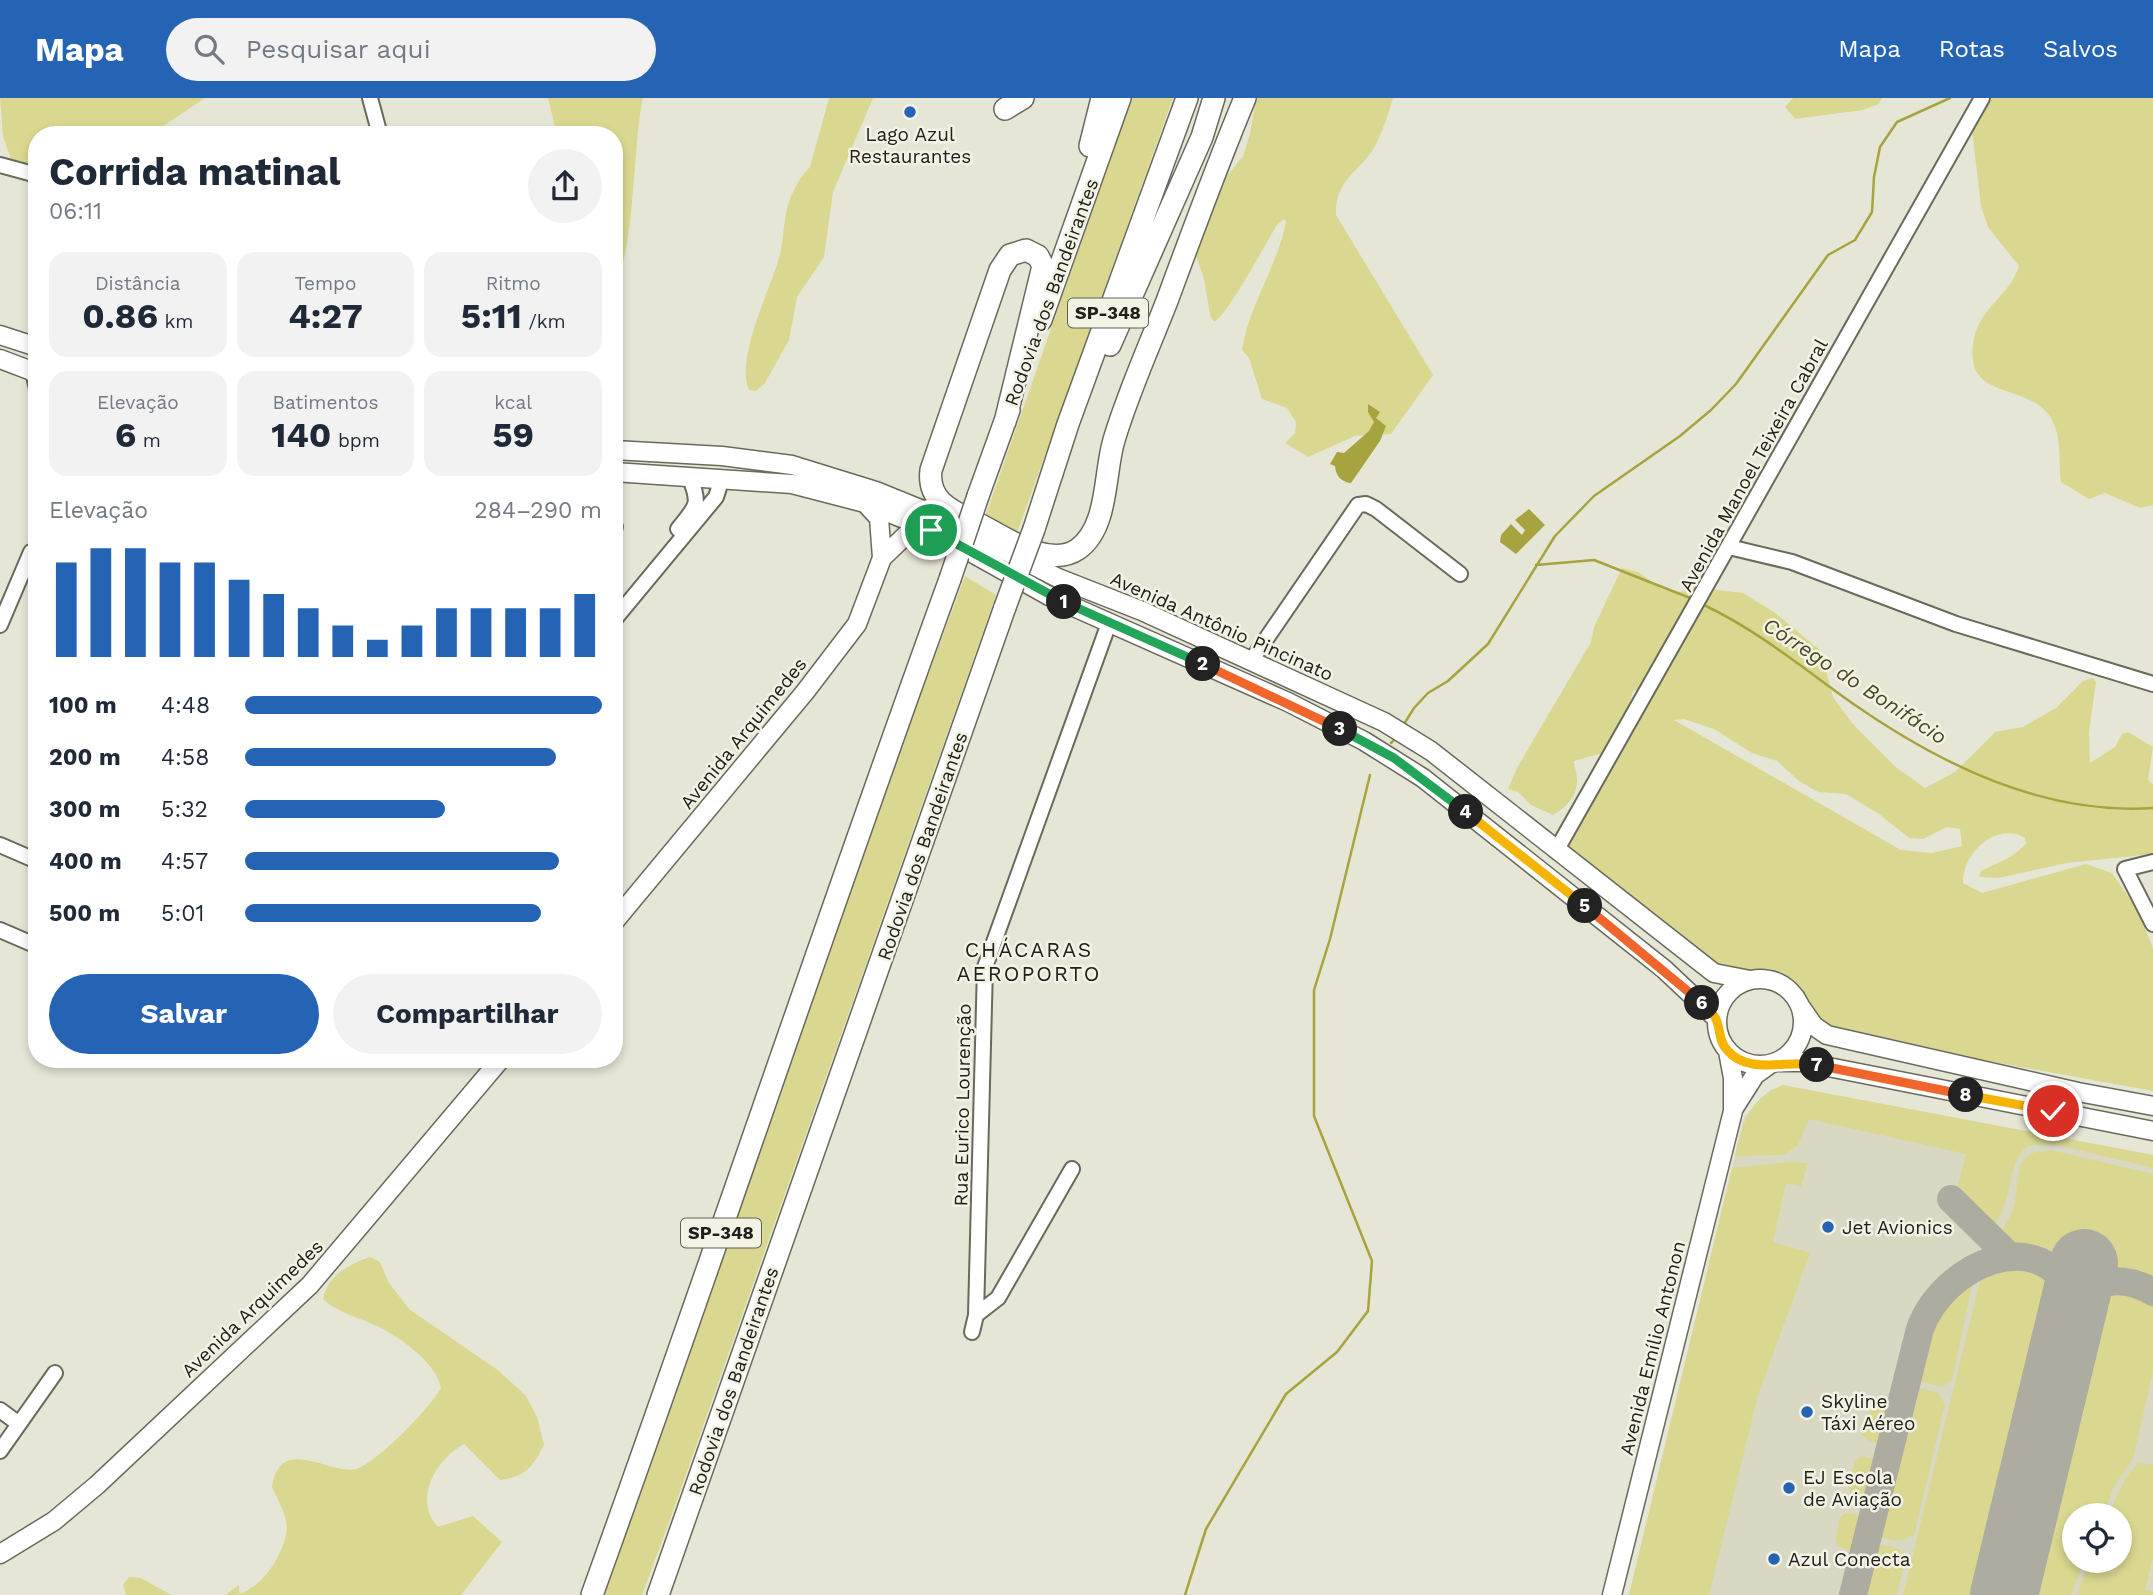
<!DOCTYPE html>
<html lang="pt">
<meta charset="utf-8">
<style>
:root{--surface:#fff;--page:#f2f2f3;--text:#1f2937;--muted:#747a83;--accent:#2563b5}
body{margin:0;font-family:"Work Sans",sans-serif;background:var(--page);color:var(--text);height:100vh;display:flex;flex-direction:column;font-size:26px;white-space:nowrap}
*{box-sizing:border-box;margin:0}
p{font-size:23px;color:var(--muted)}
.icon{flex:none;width:38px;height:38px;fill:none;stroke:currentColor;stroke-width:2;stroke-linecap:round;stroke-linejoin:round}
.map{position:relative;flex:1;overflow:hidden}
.sheet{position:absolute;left:28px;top:28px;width:595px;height:942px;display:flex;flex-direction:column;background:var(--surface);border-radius:28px;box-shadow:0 4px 10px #0003}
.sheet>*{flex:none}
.buttons{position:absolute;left:2062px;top:1405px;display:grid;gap:14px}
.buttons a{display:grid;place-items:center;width:70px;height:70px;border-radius:50%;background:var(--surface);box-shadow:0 4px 10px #0003;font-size:35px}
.pin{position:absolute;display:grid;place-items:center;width:60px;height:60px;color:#fff;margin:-30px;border:4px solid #fff;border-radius:50%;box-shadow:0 2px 7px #0007}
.km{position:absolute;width:35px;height:35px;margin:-18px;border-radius:50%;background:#222;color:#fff;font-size:19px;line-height:35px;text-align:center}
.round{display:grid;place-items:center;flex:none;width:74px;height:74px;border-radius:37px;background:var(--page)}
.overview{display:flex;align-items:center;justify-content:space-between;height:119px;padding:0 21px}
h1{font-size:38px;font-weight:700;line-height:52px}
.stats{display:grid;grid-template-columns:repeat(3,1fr);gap:10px;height:119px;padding:7px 21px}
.stats div{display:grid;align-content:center;border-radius:18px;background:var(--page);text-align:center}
.stats b{font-size:35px;font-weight:700}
.stats small{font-size:19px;font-weight:400}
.stats p{font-size:19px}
.chart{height:196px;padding:14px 21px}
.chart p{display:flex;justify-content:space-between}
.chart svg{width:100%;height:126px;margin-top:7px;stroke:var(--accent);stroke-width:6}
.action{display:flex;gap:14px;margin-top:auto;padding:14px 21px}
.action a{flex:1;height:80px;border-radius:42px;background:var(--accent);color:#fff;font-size:28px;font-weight:700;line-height:80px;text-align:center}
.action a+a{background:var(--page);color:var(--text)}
ul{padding:0 21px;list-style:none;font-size:23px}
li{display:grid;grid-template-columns:112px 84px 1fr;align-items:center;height:52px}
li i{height:18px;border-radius:9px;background:var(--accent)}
header{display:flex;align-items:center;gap:42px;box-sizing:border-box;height:98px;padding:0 35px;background:var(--accent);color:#fff}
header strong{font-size:33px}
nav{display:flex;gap:38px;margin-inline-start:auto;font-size:24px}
.search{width:490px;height:63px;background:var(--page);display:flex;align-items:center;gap:18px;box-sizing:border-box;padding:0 24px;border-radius:38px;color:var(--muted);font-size:26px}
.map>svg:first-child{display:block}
</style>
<header>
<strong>Mapa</strong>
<div class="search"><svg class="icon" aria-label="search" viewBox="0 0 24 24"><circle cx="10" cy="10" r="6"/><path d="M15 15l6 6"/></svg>Pesquisar aqui</div>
<nav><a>Mapa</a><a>Rotas</a><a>Salvos</a></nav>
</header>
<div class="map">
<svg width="2153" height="1497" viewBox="0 0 2153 1497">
<rect width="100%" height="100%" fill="#e6e6d7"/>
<!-- built -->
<path fill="#d8d8c3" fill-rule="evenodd" d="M1784,988L2153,1057V1497H1629L1744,1019L1770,992ZM2074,1418H2119V1463H2074Z"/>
<!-- green -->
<path fill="#dad890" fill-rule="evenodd" d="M0,0H205L150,37H37V67L11,61L3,38Z
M548,0H643C633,41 635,155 615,184L614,37H557Z
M829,0H873L833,94L824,159L797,199L789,242L765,285L756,293L749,292C735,261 770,192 779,160C784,143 783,124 788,107C792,94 800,78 810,69Z
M1132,0H1173L1017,435L985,419Z
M1256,0H1393C1389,14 1384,29 1378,42C1364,74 1335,77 1336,117L1433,277L1391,336L1355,338L1308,359L1285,345L1295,335L1296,324L1287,310L1262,301L1249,260L1242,252C1249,206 1278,168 1286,123L1284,121L1277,127C1266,145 1227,218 1214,224L1210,217L1204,181L1196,157L1198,143L1205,105L1243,58L1250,36Z
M1793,0H1882L1879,6L1863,12L1795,21L1785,9Z
M1990,0H2153V407L2140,410L2105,395L2089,401L2061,384C2058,361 2063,335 2048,316C2021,283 1962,303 1974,240C1980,210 2010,197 2019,168L1988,129L1981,109L1972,32Z
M1622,470L1638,474L1664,492L1678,494L1710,491L1743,495L1774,514L1821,553L1833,599L1852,625L1897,670L1925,690L1955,674L1995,634L2023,629L2056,610L2083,583L2093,580L2096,584L2089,634L2090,665L2115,649L2122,636L2128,634L2153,649L2148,682L2153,686V756L2067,765L1998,780L1979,779L1981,773L2012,758L2026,746L2025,740C1996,723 1962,756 1963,785L1982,795L2086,766L2112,775L2137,811L2153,850V993L1850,938L1828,929L1811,912L1793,884L1771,871L1735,873L1708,867L1564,746L1642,600L1638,592L1633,593L1626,620L1603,655L1574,663C1574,669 1577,674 1577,680C1578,698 1567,709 1553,717L1531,707L1518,694L1508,691L1517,670L1591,544L1594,529ZM1684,621L1714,631L1752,655L1777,663L1799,683L1818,694L1846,696L1879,716L1909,740L1923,741L1947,729L1960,731L1962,748L1932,755L1901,752L1674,622Z
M965,478L996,497L671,1419L642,1497H600L910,625Z
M1783,987L2153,1057V1070L2053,1046L2027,1048C2005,1068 2015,1101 1993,1129L1958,1087L1966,1056L1809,1021L1798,1047L1784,1057L1735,1058C1743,1025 1748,1001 1783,987Z
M2055,1053L2153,1076V1184L2109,1167L2018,1151L1999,1136C2004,1128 2010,1120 2013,1111C2022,1079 2009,1050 2055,1053Z
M1791,1064L1808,1065L1801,1088L1786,1085L1773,1144L1810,1155L1758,1297L1710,1493L1708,1497H1629L1732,1070Z
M370,1159L380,1164L389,1185L409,1211L499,1273L526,1298L537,1319L544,1347C533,1369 525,1379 500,1382L464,1346C435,1362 413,1402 438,1429L473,1418L502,1444L461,1497H225L239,1487V1496C262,1489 281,1460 286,1437C290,1422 278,1402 272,1389C280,1335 331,1378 356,1371C378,1364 430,1310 441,1290C437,1266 401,1240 381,1230C362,1220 339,1216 323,1201C328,1177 348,1167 370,1159Z
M2016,1168C2036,1171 2049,1178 2051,1199L1978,1497H1903L1982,1175Z
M1974,1178L1952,1282L1942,1289L1915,1282C1926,1235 1930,1206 1974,1178Z
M2127,1192L2153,1204V1274L2133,1360L2114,1389L2103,1417L2074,1418V1463H2084L2071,1497H2027L2098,1206L2109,1196Z
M1913,1289L1937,1294L1945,1306L1914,1437L1900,1443L1877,1439Z
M1873,1305L1887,1308L1891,1314L1886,1337L1878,1345L1867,1342L1861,1334Z
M1861,1358L1874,1361L1878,1368L1871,1399L1864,1402L1855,1400L1848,1390L1855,1363Z
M2138,1365L2153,1367V1460L2145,1492L2153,1494V1497H2077L2089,1463H2119V1418L2108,1417L2125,1381Z
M1845,1415L1856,1416L1864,1423L1859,1448L1853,1453L1840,1450L1836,1443L1839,1421Z
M1875,1446L1894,1449L1903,1454L1905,1464L1897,1497H1862Z
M129,1479L141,1480L171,1497H126L123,1487Z"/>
<!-- water -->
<path fill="#a7a33f" d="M1368,306L1380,314L1376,320L1386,328L1380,343L1351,385C1341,384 1336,378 1335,368L1330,366L1337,354L1344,355L1369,333L1374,324L1368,314Z
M1529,411L1545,427L1516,456L1500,444L1501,437L1511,426L1522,437L1525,432L1515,422Z"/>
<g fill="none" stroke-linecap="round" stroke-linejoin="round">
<!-- stream -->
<path stroke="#a7a33f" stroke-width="2.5" d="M1536,467L1594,462L1690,500
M1706,508C1760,534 1804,571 1852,605C1941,667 2043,717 2153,710
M1404,626L1414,610L1428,595L1448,583L1488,546L1555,438L1594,398L1680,338L1711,312L1736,286L1828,157L1855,142L1872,114L1874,79L1880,49L1897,24L1950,0
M1391,645L1393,643
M1185,1497L1206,1431L1286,1296L1337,1254L1368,1213L1372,1163L1314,1018V892L1330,841L1370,677"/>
<!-- taxiway -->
<path stroke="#acaca0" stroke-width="28" d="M1951,1101L2010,1159
M1853,1497L1920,1231C1943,1167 2042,1121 2075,1202C2098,1180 2126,1178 2153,1194"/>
<!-- runway -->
<path stroke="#acaca0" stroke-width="68" d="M2004,1497L2084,1165"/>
<defs>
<path id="minor" d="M370,0L380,37
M0,67L37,77
M33,274L37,291
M614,429H615
M678,431C697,407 701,407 689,378
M1729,449L1792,464L1956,526L2153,586
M614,522L716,399L722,380
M0,527L31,454L37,456
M1251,563L1358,407L1366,406L1376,411L1460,476
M0,747L37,763
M1556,753L1982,0
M2153,764L2125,771L2153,826
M0,832L37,848
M976,1217L998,1200L1072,1071
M972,1234L976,1217L985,869L1109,525
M0,1312L19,1326
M0,1353L55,1275"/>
<path id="major" d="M0,237L37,249
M0,261L37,275
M614,352L722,358L792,367L876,393L940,419L1058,480L1142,513L1384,624L1431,653L1714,875L1750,882
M614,374L792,386L865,405L931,432L1049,498L1288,604L1364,643L1423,680L1664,871L1716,920
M882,460L906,437L931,432
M614,824L805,594L857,526L882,460L879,420L866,406
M1717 924a43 43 0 1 1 86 0a43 43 0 1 1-86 0Z
M1800,908L1814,928L1827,937L2078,994L2153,1008
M1777,964H1803L2153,1033
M1734,1010L1755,977L1769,967
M0,1456L54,1423L97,1387L310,1187L501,961
M1612,1497L1733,1013V980L1728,953"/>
<path id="highway" d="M1005,11L1023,0
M1090,48L1102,0
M1041,222L1120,0
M1110,247L1202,39L1214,0
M1005,324L1043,168L1038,158L1026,152L1010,157L1000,172L931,372C927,403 952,413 975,424C1002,437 1048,472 1078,451C1109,429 1104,374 1114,342C1128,295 1149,249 1167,203C1192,135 1217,67 1245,0
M978,398L1009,312
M1034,431L1068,326L1187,0
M592,1497C714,1159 827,819 950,481
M658,1497L1005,509"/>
</defs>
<!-- minor casing -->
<use href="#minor" stroke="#69695c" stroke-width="18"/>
<!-- major casing -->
<use href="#major" stroke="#69695c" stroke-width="21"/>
<!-- highway casing -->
<use href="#highway" stroke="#69695c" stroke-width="24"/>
<!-- minor -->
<use href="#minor" stroke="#fff" stroke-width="14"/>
<!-- major -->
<use href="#major" stroke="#fff" stroke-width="18"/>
<!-- highway -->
<use href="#highway" stroke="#fff" stroke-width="21"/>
<defs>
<path id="highway-bridge" d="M950,481L978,398
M1005,509L1034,431"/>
</defs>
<!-- highway-bridge casing -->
<use href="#highway-bridge" stroke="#69695c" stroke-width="24" stroke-linecap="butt"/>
<!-- highway-bridge -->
<use href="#highway-bridge" stroke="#fff" stroke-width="21"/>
</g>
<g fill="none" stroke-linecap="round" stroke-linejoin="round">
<defs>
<path id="split-1" d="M931,432L1064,504"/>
<path id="split-2" d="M1064,504L1203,566"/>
<path id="split-3" d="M1203,566L1340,631"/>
<path id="split-4" d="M1340,631L1394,660L1466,714"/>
<path id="split-5" d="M1466,714L1585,808"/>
<path id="split-6" d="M1585,808L1702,905"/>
<path id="split-7" d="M1702,905C1706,909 1714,916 1716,921C1721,932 1718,942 1727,952C1749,978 1788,961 1817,967"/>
<path id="split-8" d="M1817,967L1966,997"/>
<path id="split-9" d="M1966,997L2053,1013"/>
</defs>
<!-- split-1 casing -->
<use href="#split-1" stroke="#fff" stroke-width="14"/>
<!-- split-2 casing -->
<use href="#split-2" stroke="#fff" stroke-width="14"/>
<!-- split-3 casing -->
<use href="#split-3" stroke="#fff" stroke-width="14"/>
<!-- split-4 casing -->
<use href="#split-4" stroke="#fff" stroke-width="14"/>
<!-- split-5 casing -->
<use href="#split-5" stroke="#fff" stroke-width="14"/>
<!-- split-6 casing -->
<use href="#split-6" stroke="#fff" stroke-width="14"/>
<!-- split-7 casing -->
<use href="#split-7" stroke="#fff" stroke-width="14"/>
<!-- split-8 casing -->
<use href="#split-8" stroke="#fff" stroke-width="14"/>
<!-- split-9 casing -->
<use href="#split-9" stroke="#fff" stroke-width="14"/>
<!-- split-1 -->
<use href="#split-1" stroke="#22a559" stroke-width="9"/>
<!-- split-2 -->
<use href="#split-2" stroke="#22a559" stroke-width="9"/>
<!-- split-3 -->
<use href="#split-3" stroke="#f0652b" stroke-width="9"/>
<!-- split-4 -->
<use href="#split-4" stroke="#22a559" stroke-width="9"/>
<!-- split-5 -->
<use href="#split-5" stroke="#f5b400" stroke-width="9"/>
<!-- split-6 -->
<use href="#split-6" stroke="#f0652b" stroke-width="9"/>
<!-- split-7 -->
<use href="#split-7" stroke="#f5b400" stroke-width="9"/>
<!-- split-8 -->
<use href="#split-8" stroke="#f0652b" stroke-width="9"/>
<!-- split-9 -->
<use href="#split-9" stroke="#f5b400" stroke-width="9"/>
</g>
<!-- markers -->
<g fill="#2563b5" stroke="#f3f3e5" stroke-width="2.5">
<circle cx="910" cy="14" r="7"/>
<circle cx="1828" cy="1129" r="7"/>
<circle cx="1807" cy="1314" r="7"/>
<circle cx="1789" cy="1390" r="7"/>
<circle cx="1774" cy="1461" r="7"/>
</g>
<g text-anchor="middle" stroke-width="5" stroke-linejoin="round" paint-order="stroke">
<!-- shield labels -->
<g fill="#f3f3e5" stroke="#606058" stroke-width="2">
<rect x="1068" y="200.5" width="80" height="29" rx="5"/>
<rect x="681" y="1120.5" width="80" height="29" rx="5"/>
</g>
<g font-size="18" font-weight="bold" fill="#21211c">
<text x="1108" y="221">SP-348</text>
<text x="721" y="1141">SP-348</text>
</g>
<!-- poi labels -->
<g font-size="19" fill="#21211c" stroke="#f3f3e5" text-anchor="start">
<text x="910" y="43" text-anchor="middle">Lago Azul<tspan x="910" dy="22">Restaurantes</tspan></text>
<text x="1842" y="1136">Jet Avionics</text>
<text x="1821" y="1310">Skyline<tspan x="1821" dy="22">Táxi Aéreo</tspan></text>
<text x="1803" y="1386">EJ Escola<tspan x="1803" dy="22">de Aviação</tspan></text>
<text x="1788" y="1468">Azul Conecta</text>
</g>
<!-- street labels -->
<g font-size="19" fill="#21211c" stroke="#f3f3e5">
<text transform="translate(1051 194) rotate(-70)" y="7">Rodovia dos Bandeirantes</text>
<text transform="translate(1753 367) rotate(-61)" y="7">Avenida Manoel Teixeira Cabral</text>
<text transform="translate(1222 528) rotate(24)" y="7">Avenida Antônio Pincinato</text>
<text transform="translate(743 635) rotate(-51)" y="7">Avenida Arquimedes</text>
<text transform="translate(922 748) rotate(-71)" y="7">Rodovia dos Bandeirantes</text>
<text transform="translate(962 1007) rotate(-89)" y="7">Rua Eurico Lourenção</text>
<text transform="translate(252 1210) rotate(-44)" y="7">Avenida Arquimedes</text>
<text transform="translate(1652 1250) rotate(-76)" y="7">Avenida Emílio Antonon</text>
<text transform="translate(733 1283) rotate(-71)" y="7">Rodovia dos Bandeirantes</text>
</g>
<!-- water labels -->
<g font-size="21" font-style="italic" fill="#4a481f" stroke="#f3f3e5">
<text transform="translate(1855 583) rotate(33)" y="7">Córrego do Bonifácio</text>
</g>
<!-- neighbourhood labels -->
<g font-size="21" letter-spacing="2" fill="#21211c" stroke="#f3f3e5">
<text x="1029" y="859">CHÁCARAS<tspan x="1029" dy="24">AEROPORTO</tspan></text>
</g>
</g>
</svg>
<div class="buttons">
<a><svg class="icon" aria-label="locate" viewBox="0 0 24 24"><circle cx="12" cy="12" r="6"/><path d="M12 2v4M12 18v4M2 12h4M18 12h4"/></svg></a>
</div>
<div class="pin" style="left:931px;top:432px;background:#1e9e55"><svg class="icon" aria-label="arrive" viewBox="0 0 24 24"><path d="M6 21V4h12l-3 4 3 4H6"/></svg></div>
<div class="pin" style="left:2053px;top:1013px;background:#d93025"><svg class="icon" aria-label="check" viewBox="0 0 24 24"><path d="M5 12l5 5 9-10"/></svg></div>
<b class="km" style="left:1064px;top:504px">1</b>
<b class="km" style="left:1203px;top:566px">2</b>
<b class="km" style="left:1340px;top:631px">3</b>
<b class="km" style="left:1466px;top:714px">4</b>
<b class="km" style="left:1585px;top:808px">5</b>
<b class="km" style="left:1702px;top:905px">6</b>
<b class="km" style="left:1817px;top:967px">7</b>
<b class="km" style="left:1966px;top:997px">8</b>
<section class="sheet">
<div class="overview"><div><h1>Corrida matinal</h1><p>06:11</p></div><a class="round"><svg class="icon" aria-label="share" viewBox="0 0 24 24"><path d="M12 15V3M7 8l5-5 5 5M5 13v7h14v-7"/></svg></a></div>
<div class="stats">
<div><p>Distância</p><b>0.86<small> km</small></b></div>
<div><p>Tempo</p><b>4:27</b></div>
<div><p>Ritmo</p><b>5:11<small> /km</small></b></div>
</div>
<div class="stats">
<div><p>Elevação</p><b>6<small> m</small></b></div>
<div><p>Batimentos</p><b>140<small> bpm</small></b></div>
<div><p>kcal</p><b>59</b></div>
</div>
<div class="chart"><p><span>Elevação</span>284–290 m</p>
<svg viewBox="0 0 160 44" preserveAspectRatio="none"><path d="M5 44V11M15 44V6M25 44V6M35 44V11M45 44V11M55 44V17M65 44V22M75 44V27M85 44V33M95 44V38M105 44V33M115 44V27M125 44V27M135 44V27M145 44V27M155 44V22"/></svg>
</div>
<ul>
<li><b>100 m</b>4:48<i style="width:100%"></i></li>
<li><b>200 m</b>4:58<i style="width:87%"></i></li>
<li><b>300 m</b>5:32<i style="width:56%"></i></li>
<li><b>400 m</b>4:57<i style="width:88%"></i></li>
<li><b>500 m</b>5:01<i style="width:83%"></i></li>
</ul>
<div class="action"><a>Salvar</a><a>Compartilhar</a></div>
</section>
</div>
